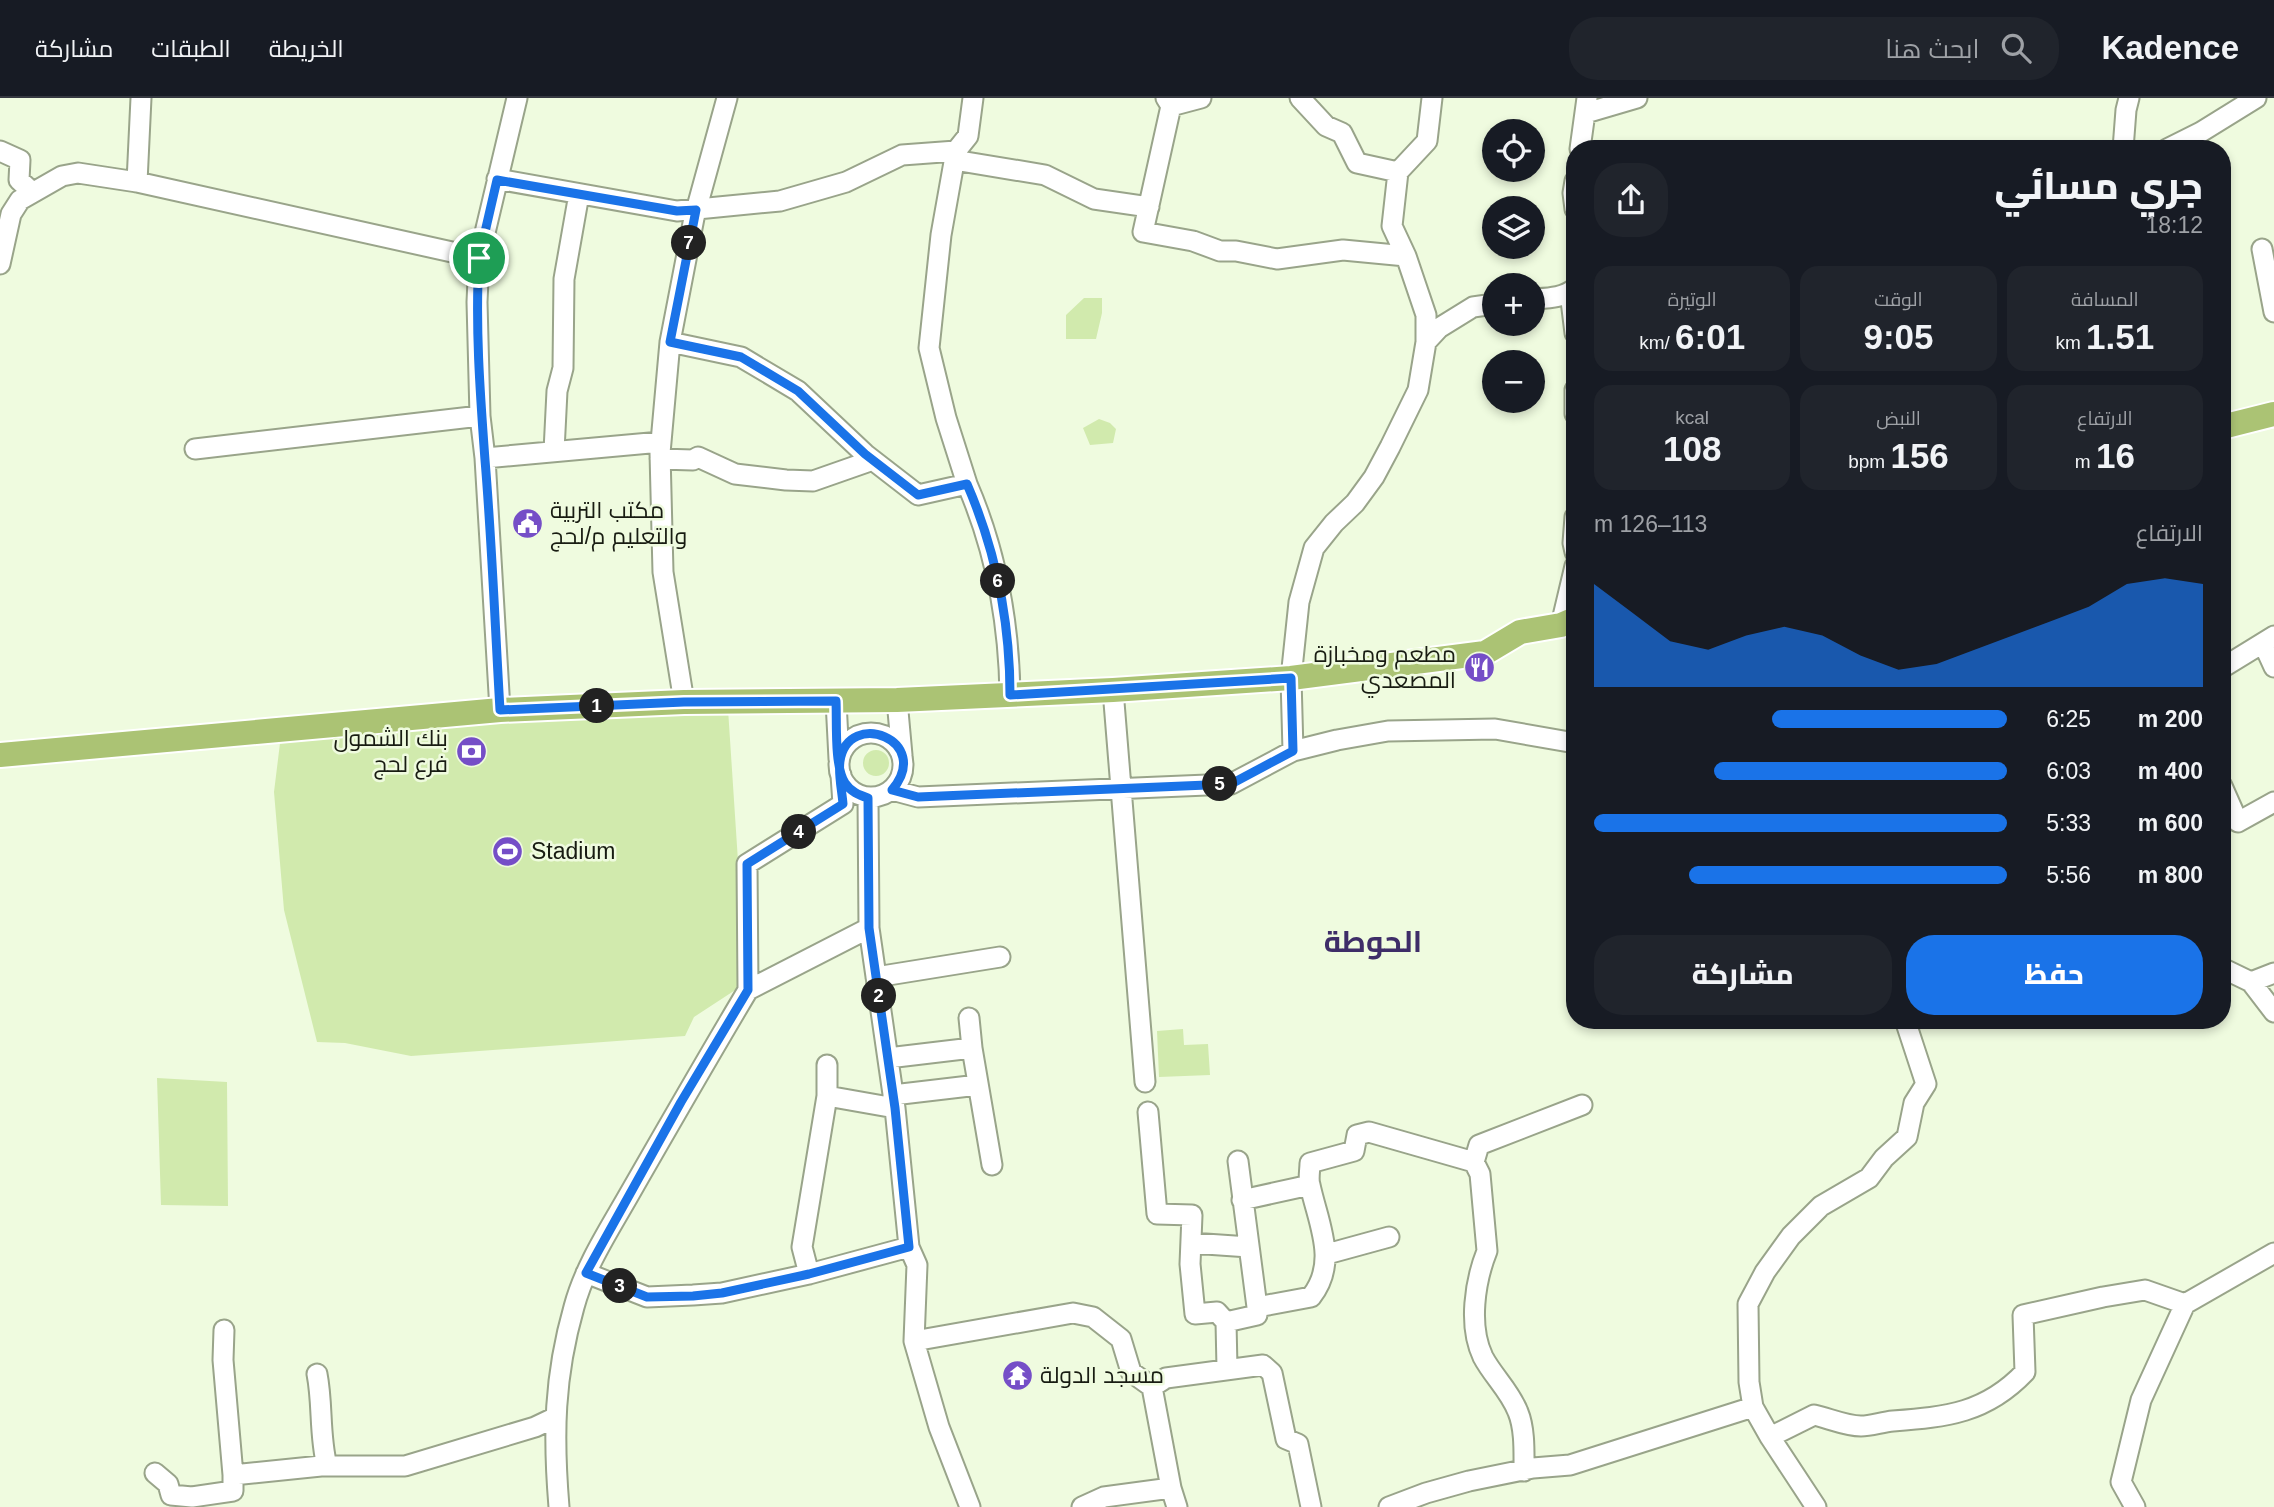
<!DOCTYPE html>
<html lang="ar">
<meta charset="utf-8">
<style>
:root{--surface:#171b24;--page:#20242c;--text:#f1f3f6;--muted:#9ea1a6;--line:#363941;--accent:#1a73e8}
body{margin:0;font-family:Arial,Cairo,sans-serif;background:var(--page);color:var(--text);direction:rtl;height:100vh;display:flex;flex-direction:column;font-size:26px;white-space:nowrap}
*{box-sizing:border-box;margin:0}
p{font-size:23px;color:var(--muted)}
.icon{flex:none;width:38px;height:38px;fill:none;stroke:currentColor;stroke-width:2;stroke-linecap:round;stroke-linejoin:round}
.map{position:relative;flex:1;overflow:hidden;direction:ltr}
.sheet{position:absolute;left:1566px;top:42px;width:665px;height:889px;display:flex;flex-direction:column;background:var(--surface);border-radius:28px;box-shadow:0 4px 10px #0003;direction:rtl}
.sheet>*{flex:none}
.controls{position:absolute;left:1482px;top:21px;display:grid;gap:14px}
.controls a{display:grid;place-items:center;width:63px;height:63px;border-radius:50%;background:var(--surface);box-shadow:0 4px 10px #0003;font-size:35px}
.pin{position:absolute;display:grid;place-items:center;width:60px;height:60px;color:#fff;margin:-30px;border:4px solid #fff;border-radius:50%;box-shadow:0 2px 7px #0007}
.km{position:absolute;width:35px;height:35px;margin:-18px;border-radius:50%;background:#222;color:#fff;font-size:19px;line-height:35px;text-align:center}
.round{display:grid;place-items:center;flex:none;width:74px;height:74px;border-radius:28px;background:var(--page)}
.summary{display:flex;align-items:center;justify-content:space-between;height:119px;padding:0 28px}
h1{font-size:38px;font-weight:800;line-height:52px}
.stats{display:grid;grid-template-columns:repeat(3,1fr);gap:10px;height:119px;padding:7px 28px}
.stats div{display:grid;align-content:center;border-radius:18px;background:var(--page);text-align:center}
.stats b{font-size:35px;font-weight:800}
.stats small{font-size:19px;font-weight:400}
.stats p{font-size:19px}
.chart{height:196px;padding:14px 28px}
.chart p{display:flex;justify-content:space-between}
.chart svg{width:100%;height:126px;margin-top:7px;fill:var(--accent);opacity:.7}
.primary-button{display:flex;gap:14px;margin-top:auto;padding:14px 28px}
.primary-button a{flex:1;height:80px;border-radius:28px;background:var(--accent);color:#fff;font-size:28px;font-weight:800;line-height:80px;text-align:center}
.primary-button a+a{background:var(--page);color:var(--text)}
ul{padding:0 28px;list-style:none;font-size:23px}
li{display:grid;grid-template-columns:112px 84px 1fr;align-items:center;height:52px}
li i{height:18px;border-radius:9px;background:var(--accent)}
header{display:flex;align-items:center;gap:42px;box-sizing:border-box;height:98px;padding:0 35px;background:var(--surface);border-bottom:2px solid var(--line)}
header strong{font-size:33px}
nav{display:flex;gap:38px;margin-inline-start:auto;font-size:24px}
.search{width:490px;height:63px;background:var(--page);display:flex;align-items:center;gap:18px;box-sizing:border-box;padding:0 24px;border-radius:28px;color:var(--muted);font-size:26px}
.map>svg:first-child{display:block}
</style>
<header>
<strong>Kadence</strong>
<div class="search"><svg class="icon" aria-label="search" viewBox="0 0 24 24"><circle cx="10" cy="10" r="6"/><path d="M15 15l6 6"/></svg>ابحث هنا</div>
<nav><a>الخريطة</a><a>الطبقات</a><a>مشاركة</a></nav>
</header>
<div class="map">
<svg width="2274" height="1409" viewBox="0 0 2274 1409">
<rect width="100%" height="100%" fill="#effbdf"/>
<!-- green -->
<path fill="#d1eaad" d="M1084,200H1102V215L1096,241H1066V217Z
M1099,321L1110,325L1116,331L1113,345L1090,347L1083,330Z
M728,611L746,885L694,919L685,938L411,958L345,945L317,944L284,812L274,694L281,637Z
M863 665a13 13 0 1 1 26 0a13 13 0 1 1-26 0Z
M1183,931L1184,947L1208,946L1210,977L1159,979L1157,933Z
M157,980L227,984L228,1108L161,1107Z"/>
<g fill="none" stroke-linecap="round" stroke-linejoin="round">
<defs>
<path id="minor" d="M1166,0L1171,8L1143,134L1193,143L1220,153H1236L1277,161L1343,152L1406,158L1426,217V244
M1300,0L1326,28L1342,35L1357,65L1398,74L1392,128L1406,158
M1171,8L1201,0
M1586,15L1637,0
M1580,51L1587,0
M2123,51L2126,12L2129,0
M2167,51L2201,34L2256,0
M0,53L20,62L19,82L32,94
M956,53L941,137L929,250L946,320L967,386
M954,62L1045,77L1094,101L1149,109
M1398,74L1427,43L1432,0
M497,81L677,113L780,103L846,84L902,57L956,53L968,38L973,0
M1575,83L1573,95L1575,111
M137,84L141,0
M2262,151L2274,214
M0,166L11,116L20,102L62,78L78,75L137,84L479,160
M1570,194L1575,235
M1533,201C1547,200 1564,200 1575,190
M670,244L741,259L798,293L865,356L918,397L967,386C996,453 1009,524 1010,597
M1575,292V316
M195,351L480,318
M554,353L557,293L563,270L564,181L579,96
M485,360L661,344
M660,361L693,362L698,359L735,376L786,382L813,383L873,362
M1575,419L1573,445L1575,454
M1561,527L1575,468
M2263,545L2274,569
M2222,570L2274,538
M1113,592L1145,984
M897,602L902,657
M836,603L839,661
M684,604L663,474L660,355L670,244L694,120L727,0
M500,612L485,360L480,318L477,204L479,160L517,0
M839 667a32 32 0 1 1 64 0a32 32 0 1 1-64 0Z
M1293,653L1291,580L1299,504L1314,450L1334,425L1355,405L1374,379L1390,349L1418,292L1426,244L1439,230L1473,209L1494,206
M841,677L843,706L747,766L748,892L869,830L868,700
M2222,688L2238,724L2274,704
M892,692L918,699L1231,686L1293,653L1337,642L1388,633L1495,631L1575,645
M869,830L895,1010L909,1149L917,1167L914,1243L939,1329L970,1409
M2222,870L2251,884L2274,914
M876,879L1000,859
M2251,884L2274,875
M969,920L972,950
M888,960L972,950L992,1067
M827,967V998L895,1010
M893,997L978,987
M1148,1014L1157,1116L1192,1117L1190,1166L1195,1216L1217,1214L1226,1224
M1238,1063L1257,1209
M1474,1064L1479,1047L1582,1007
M1242,1102L1310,1087
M1191,1145L1249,1149
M1327,1156L1389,1139
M586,1175L647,1199L693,1197L722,1195L809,1176L909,1149
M809,1176L802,1149L827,998
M224,1232L223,1262L233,1377L321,1368H405L535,1329L556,1319
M914,1243L1073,1215L1093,1219L1121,1241L1131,1274L1152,1289L1171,1390L1177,1409
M1227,1270L1226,1224L1257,1217V1209L1311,1199C1339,1164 1318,1125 1310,1087C1308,1081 1310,1072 1310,1065L1354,1053L1357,1037L1369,1034L1474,1064L1480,1076L1487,1153C1475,1183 1468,1228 1483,1259C1493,1278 1510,1293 1518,1314C1525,1331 1524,1354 1524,1373
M317,1276C323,1306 319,1337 327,1368
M1152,1289L1166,1280L1263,1267L1272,1275L1286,1341L1298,1346L1311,1409
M1770,1339L1814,1317C1828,1320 1846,1328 1861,1328C1871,1328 1882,1324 1893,1323C1947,1319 1986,1315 2025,1274L2023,1217L2103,1199L2145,1192L2185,1206
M155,1375L168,1386L171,1397L192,1399L233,1393V1377
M559,1409C553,1337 554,1279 574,1209C585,1168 609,1132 630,1095C669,1027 708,959 748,892
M1082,1409L1104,1399L1171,1390
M1389,1409L1426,1395L1469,1383L1533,1370L1570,1367L1753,1309
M1816,1409L1770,1339L1753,1309L1749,1284L1748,1206L1765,1174L1791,1138L1821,1108L1869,1080L1884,1060L1907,1039L1914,1005L1926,986L1905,922
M2135,1409L2121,1384L2141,1302L2185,1206L2274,1155"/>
<path id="major" d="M2222,329L2274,316
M0,657L500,612L684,604L897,602L1113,592L1291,580L1485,555L1520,534L1561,527L1575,521"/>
</defs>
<!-- minor casing -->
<use href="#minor" stroke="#99a48a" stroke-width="23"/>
<!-- major casing -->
<use href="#major" stroke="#fff" stroke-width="28"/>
<!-- minor -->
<use href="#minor" stroke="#fff" stroke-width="19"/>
<!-- major -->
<use href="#major" stroke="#abc374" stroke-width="24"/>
</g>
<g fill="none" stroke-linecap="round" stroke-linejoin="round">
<defs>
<path id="route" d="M479,160C475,227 480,294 485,362C492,445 495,528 500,612L684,604L836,603C837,624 834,668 845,685C851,694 859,697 868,700L869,830L895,1010L909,1149L809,1176L722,1195L693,1198L647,1199L586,1175L681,1004L748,892L747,766L843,706C842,693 838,676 840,663C848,610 934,642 892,692L918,699L1231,686L1293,653L1291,580L1010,597C1010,524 996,453 967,386L918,397L865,356L798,293L741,259L670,244L696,112L677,113L497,82L479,160"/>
</defs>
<!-- route casing -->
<use href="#route" stroke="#fff" stroke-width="14"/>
<!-- route -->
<use href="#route" stroke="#1a73e8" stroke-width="9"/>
</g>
<!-- icons -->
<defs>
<symbol id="civic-disc" viewBox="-11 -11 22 22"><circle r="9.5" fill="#754ec7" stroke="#effbdf"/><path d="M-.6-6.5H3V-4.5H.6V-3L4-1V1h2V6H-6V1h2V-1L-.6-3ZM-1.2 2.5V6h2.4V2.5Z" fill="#fff"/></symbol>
<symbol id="restaurant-disc" viewBox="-11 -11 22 22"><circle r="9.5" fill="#754ec7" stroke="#effbdf"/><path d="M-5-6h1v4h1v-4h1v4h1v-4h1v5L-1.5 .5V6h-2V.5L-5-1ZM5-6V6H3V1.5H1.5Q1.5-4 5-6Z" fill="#fff"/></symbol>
<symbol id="bank-disc" viewBox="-11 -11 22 22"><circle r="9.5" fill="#754ec7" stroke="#effbdf"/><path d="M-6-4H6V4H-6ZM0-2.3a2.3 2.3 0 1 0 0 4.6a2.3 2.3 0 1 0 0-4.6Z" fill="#fff"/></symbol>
<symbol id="stadium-disc" viewBox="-11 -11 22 22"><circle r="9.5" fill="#754ec7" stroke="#effbdf"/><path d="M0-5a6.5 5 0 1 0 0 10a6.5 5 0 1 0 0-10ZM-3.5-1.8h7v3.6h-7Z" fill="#fff"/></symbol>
<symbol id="temple-disc" viewBox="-11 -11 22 22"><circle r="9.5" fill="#754ec7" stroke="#effbdf"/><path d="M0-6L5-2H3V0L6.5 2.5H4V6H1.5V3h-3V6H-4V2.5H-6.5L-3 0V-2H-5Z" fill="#fff"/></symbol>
</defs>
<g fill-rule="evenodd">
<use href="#civic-disc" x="510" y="408" width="35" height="35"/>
<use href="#restaurant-disc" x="1462" y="552" width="35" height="35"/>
<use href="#bank-disc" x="454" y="636" width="35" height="35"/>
<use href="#stadium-disc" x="490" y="736" width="35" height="35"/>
<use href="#temple-disc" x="1000" y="1260" width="35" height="35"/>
</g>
<g text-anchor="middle" stroke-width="5" stroke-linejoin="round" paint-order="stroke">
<!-- poi labels -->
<g font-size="23" fill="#181c12" stroke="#effbdf" text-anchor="start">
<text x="550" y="420">مكتب التربية<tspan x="550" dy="26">والتعليم م/لحج</tspan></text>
<text x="1456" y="564" text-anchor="end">مطعم ومخبازة<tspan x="1456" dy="26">المصعدي</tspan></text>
<text x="448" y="648" text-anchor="end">بنك الشمول<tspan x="448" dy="26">فرع لحج</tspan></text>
<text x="531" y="761">Stadium</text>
<text x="1040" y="1285">مسجد الدولة</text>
</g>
<!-- district labels -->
<g font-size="30" font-weight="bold" fill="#3e2d68" stroke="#effbdf">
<text x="1373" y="854">الحوطة</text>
</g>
</g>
</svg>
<div class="controls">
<a><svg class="icon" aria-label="locate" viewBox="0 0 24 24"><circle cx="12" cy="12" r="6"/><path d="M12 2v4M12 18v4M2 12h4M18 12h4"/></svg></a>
<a><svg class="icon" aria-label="layers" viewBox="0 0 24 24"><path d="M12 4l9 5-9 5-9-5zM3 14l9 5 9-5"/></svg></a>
<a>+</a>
<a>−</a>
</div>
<div class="pin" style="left:479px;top:160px;background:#1e9e55"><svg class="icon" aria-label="arrive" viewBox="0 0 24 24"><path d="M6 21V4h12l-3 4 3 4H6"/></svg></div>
<b class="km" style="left:597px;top:608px">1</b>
<b class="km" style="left:879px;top:898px">2</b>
<b class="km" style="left:620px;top:1188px">3</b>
<b class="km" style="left:799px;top:734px">4</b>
<b class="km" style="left:1220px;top:686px">5</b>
<b class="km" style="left:998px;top:483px">6</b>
<b class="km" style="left:689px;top:145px">7</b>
<section class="sheet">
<div class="summary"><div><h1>جري مسائي</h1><p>18:12</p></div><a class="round"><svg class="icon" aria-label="share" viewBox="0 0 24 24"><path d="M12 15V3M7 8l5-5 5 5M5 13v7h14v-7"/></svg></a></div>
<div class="stats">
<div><p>المسافة</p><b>1.51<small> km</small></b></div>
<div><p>الوقت</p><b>9:05</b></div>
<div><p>الوتيرة</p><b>6:01<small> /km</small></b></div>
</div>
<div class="stats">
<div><p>الارتفاع</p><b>16<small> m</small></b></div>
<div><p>النبض</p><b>156<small> bpm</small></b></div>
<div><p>kcal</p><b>108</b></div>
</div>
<div class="chart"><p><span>الارتفاع</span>113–126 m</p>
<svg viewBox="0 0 160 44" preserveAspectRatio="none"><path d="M0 44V8L10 18L20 28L30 31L40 26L50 23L60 26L70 33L80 38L90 36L100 31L110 26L120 21L130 16L140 8L150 6L160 8V44z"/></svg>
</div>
<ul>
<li><b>200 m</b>6:25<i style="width:57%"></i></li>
<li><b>400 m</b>6:03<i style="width:71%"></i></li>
<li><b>600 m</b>5:33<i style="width:100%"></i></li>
<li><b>800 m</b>5:56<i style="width:77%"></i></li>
</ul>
<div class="primary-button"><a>حفظ</a><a>مشاركة</a></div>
</section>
</div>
